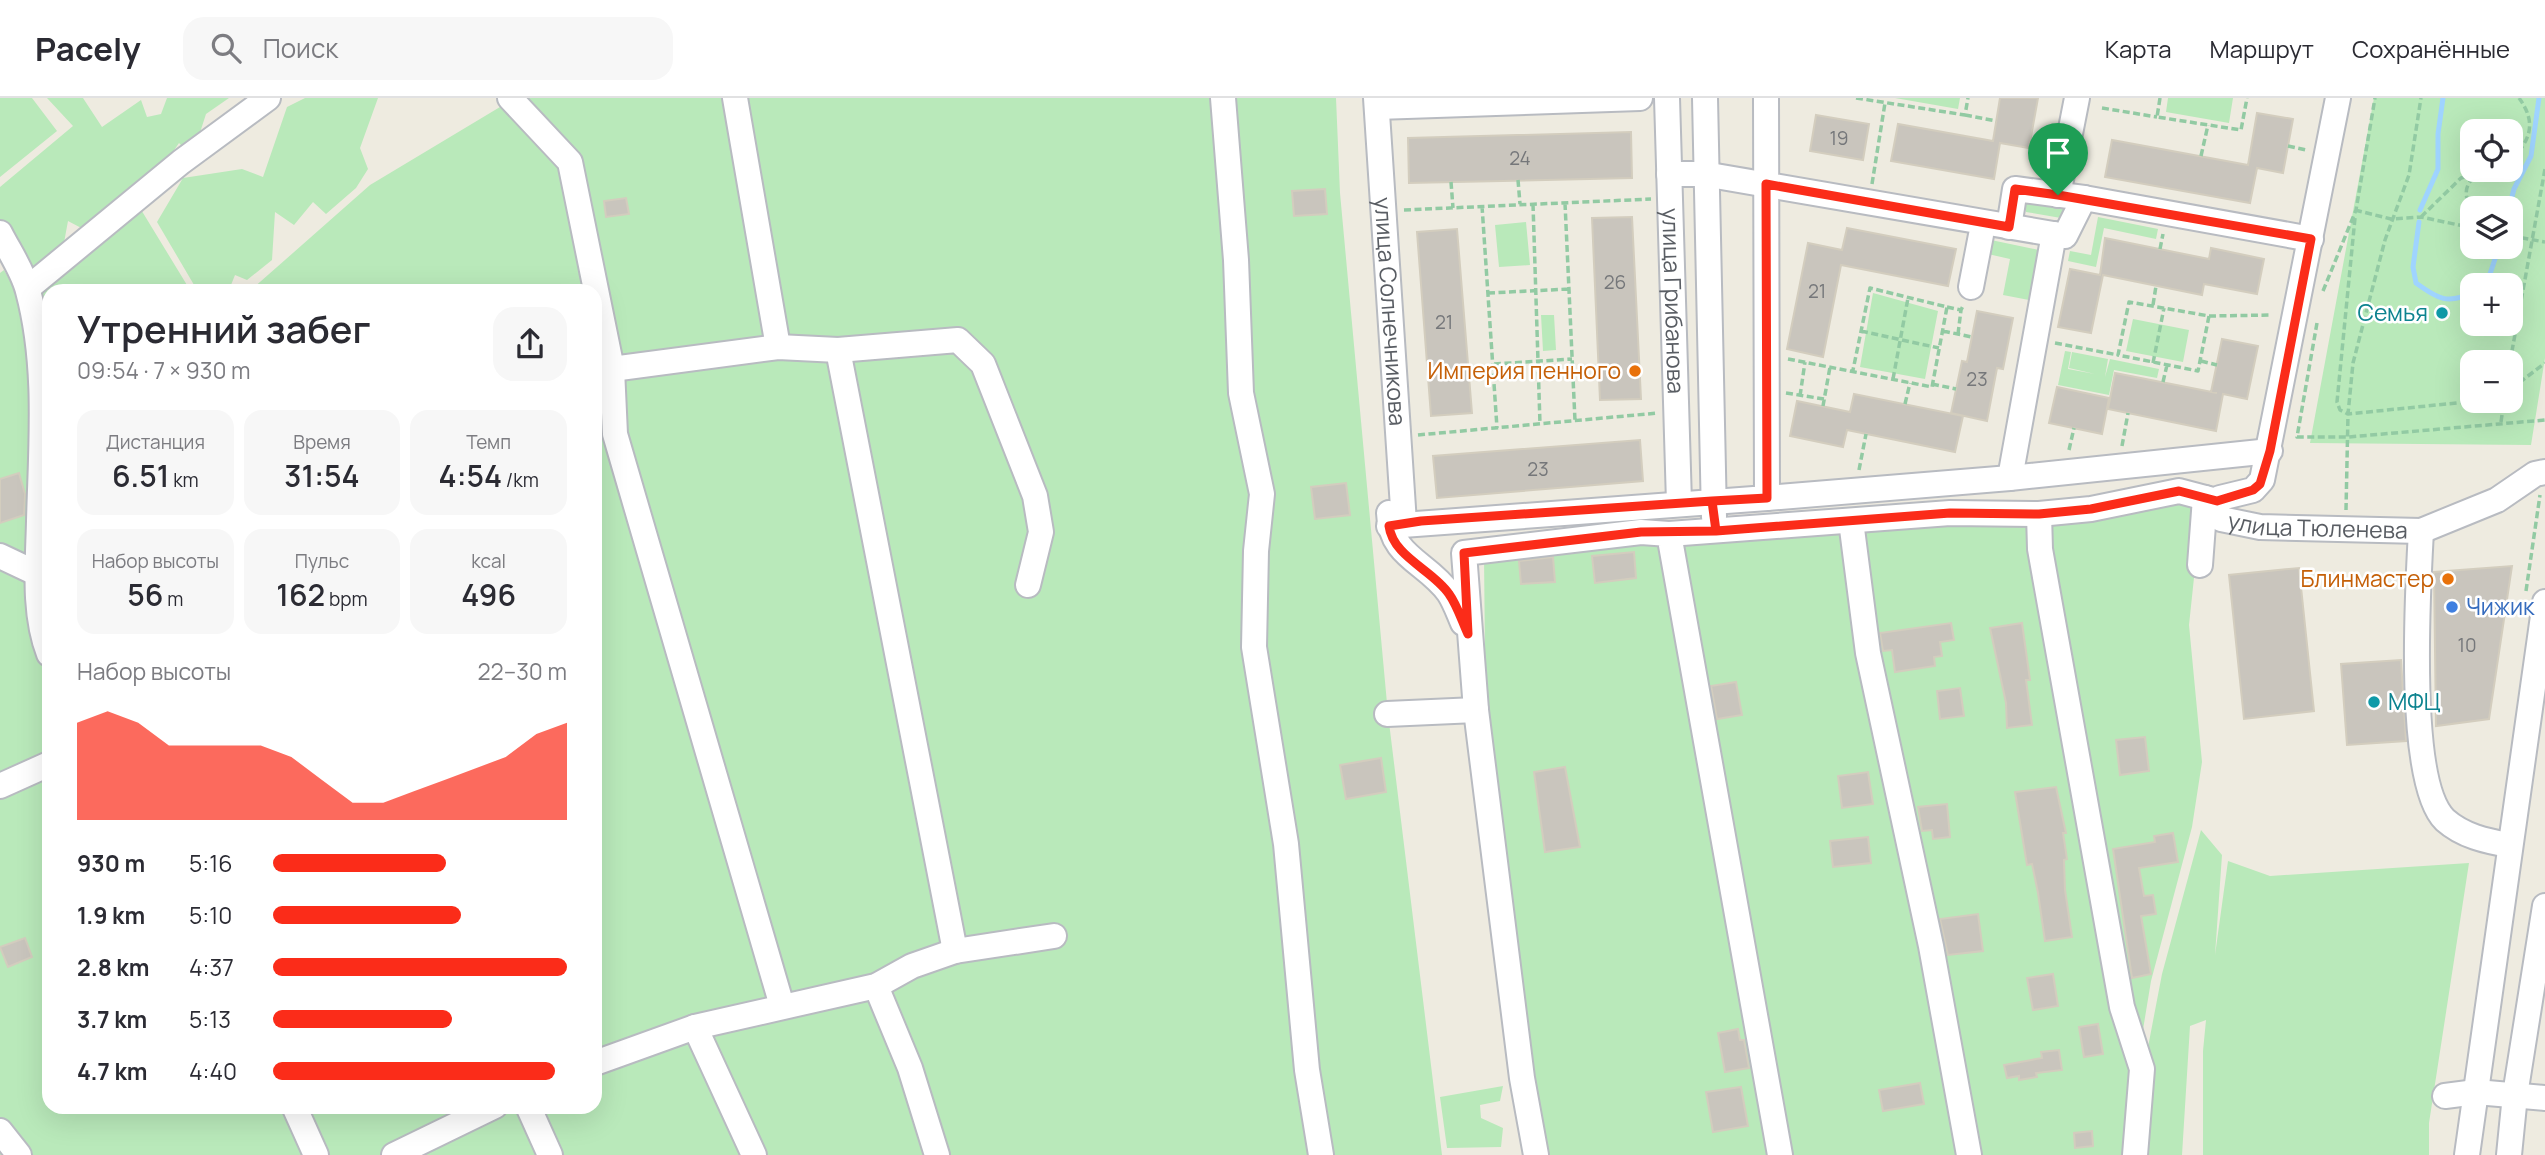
<!DOCTYPE html>
<html lang="ru">
<meta charset="utf-8">
<style>
:root{--surface:#fff;--page:#f7f7f7;--text:#2b2b33;--muted:#7c7c81;--line:#e1e1e2;--accent:#fb2c19}
body{margin:0;font-family:Manrope,sans-serif;background:var(--page);color:var(--text);height:100vh;display:flex;flex-direction:column;font-size:26px;white-space:nowrap}
*{box-sizing:border-box;margin:0}
p{font-size:23px;color:var(--muted)}
.icon{flex:none;width:38px;height:38px;fill:none;stroke:currentColor;stroke-width:2;stroke-linecap:round;stroke-linejoin:round}
.map{position:relative;flex:1;overflow:hidden}
.details{position:absolute;left:42px;top:186px;width:560px;height:830px;display:flex;flex-direction:column;background:var(--surface);border-radius:21px;box-shadow:0 7px 28px #0002}
.details>*{flex:none}
.fabs{position:absolute;left:2460px;top:21px;display:grid;gap:14px}
.fabs a{display:grid;place-items:center;width:63px;height:63px;border-radius:14px;background:var(--surface);box-shadow:0 7px 28px #0002;font-size:35px}
.pin{position:absolute;display:grid;place-items:center;width:60px;height:60px;color:#fff;margin:-72px -30px;border-radius:50% 50% 50% 0;rotate:-45deg;box-shadow:0 0 7px #0007}
.pin .icon{rotate:45deg}
.round{display:grid;place-items:center;flex:none;width:74px;height:74px;border-radius:21px;background:var(--page)}
.summary{display:flex;align-items:center;justify-content:space-between;height:119px;padding:0 35px}
h1{font-size:38px;font-weight:600;line-height:52px}
.figures{display:grid;grid-template-columns:repeat(3,1fr);gap:10px;height:119px;padding:7px 35px}
.figures div{display:grid;align-content:center;border-radius:18px;background:var(--page);text-align:center}
.figures b{font-size:30px;font-weight:600}
.figures small{font-size:19px;font-weight:400}
.figures p{font-size:19px}
.chart{height:196px;padding:14px 35px}
.chart p{display:flex;justify-content:space-between}
.chart svg{width:100%;height:126px;margin-top:7px;fill:var(--accent);opacity:.7}
ul{padding:0 35px;list-style:none;font-size:23px}
li{display:grid;grid-template-columns:112px 84px 1fr;align-items:center;height:52px}
li i{height:18px;border-radius:9px;background:var(--accent)}
header{display:flex;align-items:center;gap:42px;box-sizing:border-box;height:98px;padding:0 35px;background:var(--surface);border-bottom:2px solid var(--line)}
header strong{font-size:33px}
nav{display:flex;gap:38px;margin-inline-start:auto;font-size:24px}
.search{width:490px;height:63px;background:var(--page);display:flex;align-items:center;gap:18px;box-sizing:border-box;padding:0 24px;border-radius:21px;color:var(--muted);font-size:26px}
.map>svg:first-child{display:block}
</style>
<header>
<strong>Pacely</strong>
<div class="search"><svg class="icon" aria-label="search" viewBox="0 0 24 24"><circle cx="10" cy="10" r="6"/><path d="M15 15l6 6"/></svg>Поиск</div>
<nav><a>Карта</a><a>Маршрут</a><a>Сохранённые</a></nav>
</header>
<div class="map">
<svg width="2545" height="1057" viewBox="0 0 2545 1057">
<rect width="100%" height="100%" fill="#eeebe0"/>
<!-- green -->
<path fill="#b9e9ba" fill-rule="evenodd" d="M0,0H32L57,33L0,79Z
M47,0H83L102,29L141,2L147,19L161,16L167,0H229L206,16L195,50L188,54L179,45L151,86L87,133L68,123L63,150L39,173L16,155L0,137V89L73,28Z
M305,0H378L360,50L368,71L356,90L326,116L313,104L294,127L275,114L272,162L247,182L235,177L229,192H197L157,124L183,80L242,71L263,79L287,9Z
M515,0H1336L1340,95L1388,616L1442,1057H0V175L4,172L22,204L140,110L190,192H49V1008H595V192H251L370,87Z
M1895,0H1960L1958,11Z
M2168,0H2233L2229,25L2166,14Z
M2374,0H2545V260L2531,347L2310,345ZM2473,33H2511V72H2473ZM2473,110H2511V149H2473ZM2473,187H2511V226H2473ZM2473,264H2511V303H2473Z
M2029,98L2064,104L2067,113L2061,120L2026,114L2024,106Z
M2098,119L2158,131L2156,141L2104,130L2096,169L2068,163L2070,153L2091,157Z
M1526,124L1530,167L1499,169L1495,127Z
M1991,142L2039,152L2029,202L2003,197L2010,161L1988,156Z
M1873,195L1938,213L1925,281L1860,269Z
M1541,217H1554L1556,252L1543,253Z
M2133,221L2189,232L2183,264L2126,253Z
M2065,253L2071,254L2068,271L2095,276L2069,270L2072,254L2108,261L2105,279L2110,261L2159,271L2157,280L2114,272L2109,297L2058,287Z
M2187,393L2200,423L2189,527L2202,664L2192,729L2151,883L2136,974L2130,1057H1541L1486,656L1484,458Z
M2201,732L2222,757L2215,857L2228,763L2270,778L2469,765L2429,1025V1057H2203V953L2206,922L2190,928L2182,1057H2138L2144,970L2162,876Z
M1503,988L1500,1003L1480,1007L1481,1020L1503,1030L1501,1049L1447,1050L1440,999Z"/>
<g fill="none" stroke-linecap="round" stroke-linejoin="round">
<!-- stream -->
<path stroke="#9fd4ff" stroke-width="5" d="M2509,110L2514,91L2531,58L2539,0
M2420,112L2438,71V36L2443,0
M2419,124L2413,169L2416,185C2438,201 2448,207 2473,194
M2482,187L2488,182L2499,149"/>
</g>
<!-- building -->
<path fill="#c9c5bd" stroke="#d3cdbe" stroke-width="2" d="M2000,0H2038L2029,50L2000,45L1994,81L1891,63L1898,26L1993,43Z
M2257,15L2293,21L2283,75L2257,70L2250,105L2105,79L2112,42L2248,67Z
M1816,17L1869,26L1863,62L1810,53Z
M1631,34L1632,80L1409,85L1408,40Z
M1325,91L1327,116L1294,118L1292,93Z
M626,100L629,116L606,119L604,103Z
M1632,119L1641,301L1600,302L1592,120Z
M1847,130L1956,151L1948,188L1841,167L1823,259L1787,251L1808,145L1842,152Z
M1457,131L1472,315L1431,318L1417,134Z
M2105,140L2209,161L2211,150L2264,161L2257,196L2204,186L2202,197L2103,177L2091,235L2058,229L2070,171L2100,177Z
M1977,213L2013,220L2003,271L1997,270L1987,323L1951,315L1962,263L1967,264Z
M2222,241L2258,248L2247,301L2223,296L2216,333L2108,311L2115,275L2217,295L2211,294Z
M2057,289L2109,300L2102,336L2049,325Z
M1854,296L1963,318L1955,354L1847,332L1843,349L1790,338L1797,303L1850,314Z
M1640,342L1643,383L1437,400L1433,358Z
M19,375L25,396L24,417L0,425V381Z
M1346,385L1350,417L1315,421L1311,389Z
M1634,454L1636,480L1595,485L1592,458Z
M1553,459L1555,484L1521,486L1519,463Z
M2512,468L2489,621L2436,628L2434,474Z
M2299,470L2314,613L2244,621L2229,477Z
M1951,525L1954,542L1940,544L1942,558L1934,559L1935,568L1895,574L1892,552L1883,553L1880,535Z
M2022,525L2030,582H2026L2032,627L2007,630L2006,605L1990,530Z
M2401,562L2406,643L2347,647L2341,566Z
M1736,584L1742,617L1717,621L1711,588Z
M1960,590L1964,618L1940,621L1937,593Z
M2145,639L2149,673L2120,677L2116,642Z
M1381,660L1386,694L1346,701L1340,667Z
M1565,669L1580,749L1545,754L1534,674Z
M1868,674L1873,706L1842,710L1838,678Z
M2056,689L2066,735H2063L2067,761L2064,762L2065,792L2072,839L2045,843L2038,795L2032,766L2027,767L2015,694Z
M1947,706L1950,739L1933,741L1932,732L1922,733L1918,709Z
M2173,735L2178,764L2139,770L2144,798L2153,797L2156,816L2141,818L2151,876L2132,880L2113,751L2155,744L2154,738Z
M1868,739L1871,765L1833,769L1830,743Z
M1978,816L1983,853L1948,857L1940,821Z
M25,840L32,859L8,869L0,849Z
M2053,876L2058,908L2033,912L2027,880Z
M2098,926L2103,956L2084,959L2079,929Z
M1738,931L1740,942H1744L1749,970L1725,974L1718,935Z
M2059,952L2062,972L2036,975L2037,979L2019,982V978L2007,980L2004,967L2042,960L2041,954Z
M1920,985L1924,1006L1883,1013L1879,992Z
M1741,989L1748,1028L1713,1034L1706,994Z
M2092,1033L2093,1048L2075,1050L2074,1035Z"/>
<g fill="none" stroke-linecap="round" stroke-linejoin="round">
<defs>
<g id="minor">
<path d="M510,0L570,64L612,271L615,336L782,908"/>
<path d="M735,0L778,249"/>
<path d="M1223,0L1236,162L1241,295L1262,396L1256,453L1254,549L1286,746L1307,972L1321,1057"/>
<path id="s1" d="M1376,0L1404,425"/>
<path id="s2" d="M1667,0L1679,405"/>
<path d="M1705,0L1714,419"/>
<path id="s3" d="M2338,0L2262,382L2253,392L2220,400L2215,409L2221,421L2260,429L2421,433L2497,402L2535,376L2545,374"/>
<path d="M1377,9L1640,0"/>
<path d="M1669,76H1704L2065,138L2084,100L2311,141"/>
<path d="M2058,97L2077,0"/>
<path d="M2009,129L2015,91L2084,100"/>
<path d="M0,135C9,153 23,173 28,193C48,267 41,347 39,423C38,466 33,515 49,556"/>
<path d="M1971,189L1981,137"/>
<path d="M28,190L181,64L268,0"/>
<path d="M838,252L955,853"/>
<path d="M612,271L778,249L838,252L958,242L983,266L1035,398L1041,434L1028,487"/>
<path d="M2010,380L2054,136"/>
<path d="M1767,400L2010,380L2270,353"/>
<path d="M1389,415C1390,459 1427,464 1449,495C1455,504 1459,516 1463,525"/>
<path d="M2039,416L2040,451L2122,909L2142,971L2135,1057"/>
<path d="M1851,423L1868,555L1931,848L1969,1057"/>
<path d="M1389,428L1767,400L1766,0"/>
<path d="M2421,433C2418,488 2406,684 2445,722C2463,738 2486,743 2509,747"/>
<path d="M1669,436L1950,415L2039,416L2091,411L2179,393L2217,403"/>
<path d="M0,458L38,476"/>
<path d="M2200,467L2205,400"/>
<path d="M1387,616L1476,612"/>
<path d="M0,688L49,666"/>
<path d="M876,888L910,970L937,1057"/>
<path d="M695,929L754,1057"/>
<path d="M595,965L695,929L876,888L912,868L955,853L1054,838"/>
<path d="M2445,998L2476,994L2545,1000"/>
<path d="M294,1008L316,1057"/>
<path d="M528,1008L550,1057"/>
<path d="M0,1033L19,1057"/>
<path d="M394,1057L495,1008"/>
<path d="M1536,1057L1522,980L1476,612L1464,455L1641,434L1669,436L1780,1057"/>
<path d="M2467,1057L2545,504"/>
<path d="M2509,1057L2515,997L2545,808"/>
</g>
</defs>
<!-- minor casing -->
<use href="#minor" stroke="#b8bbc1" stroke-width="28"/>
<!-- path -->
<path stroke="#92caa3" stroke-width="3.5" stroke-dasharray="7 3.5" stroke-linecap="butt" d="M1856,0L1965,17L1968,0
M2160,0L2157,19L2241,32L2247,0
M2102,10L2157,19
M1965,17L1996,23
M2288,48L2306,52
M2201,58L2208,27
M2511,61C2532,42 2536,23 2519,0
M1518,82L1520,106
M1451,84L1453,110
M1872,86L1885,5
M1565,105L1575,323
M1533,106L1540,326
M1482,108L1497,330
M1404,112L1651,101
M2355,112L2391,121L2421,119L2473,130
M2473,114C2460,94 2466,79 2489,72
M2421,119L2461,80L2476,76
M2355,120L2337,304L2340,312L2348,316L2476,303
M2511,138L2545,144
M2160,151L2163,136
M2323,193L2356,112L2375,0
M1488,195L1569,191
M2153,207L2156,188
M1947,209L1961,212L1963,208
M2209,218L2198,273L2118,257L2129,204L2209,218L2272,217
M2317,225L2297,339H2348L2545,322
M1861,233L1939,250
M1943,233L1972,239
M1958,236L1961,212
M2055,245L2118,257
M1788,261L1932,289L1947,209L1870,190L1853,272
M2201,263L2217,267
M2510,264L2545,71
M2153,265L2164,210
M1494,266L1572,261
M1893,281L1908,200
M2163,284L2167,267
M1932,286L1956,291
M2511,291L2545,265
M1786,295L1824,301
M1800,298L1805,264
M1905,306L1910,285
M1823,308L1830,269
M2501,324L2504,303
M1418,337L1658,315
M2122,348L2128,315
M2069,352L2074,330
M1859,372L1866,336
M2346,412L2348,316L2353,265L2385,142L2409,77L2421,0
M2526,493L2540,397"/>
<!-- minor -->
<use href="#minor" stroke="#fff" stroke-width="24"/>
</g>
<g fill="none" stroke-linecap="round" stroke-linejoin="round">
<defs>
<path id="route" d="M2058,97L2015,91L2009,129L1766,86L1767,400L1712,403L1716,433L1641,434L1464,455L1468,536C1462,523 1457,507 1449,496C1433,472 1393,459 1389,428L1421,423L1712,403L1716,433L1950,415L2039,416L2091,411L2179,393L2217,403L2253,392L2260,386L2270,353L2311,141L2058,97"/>
</defs>
<!-- route casing -->
<use href="#route" stroke="#fff" stroke-width="14"/>
<!-- route -->
<use href="#route" stroke="#fb2c19" stroke-width="9"/>
</g>
<!-- markers -->
<g fill="#0f9aa8" stroke="#fff" stroke-width="2.5">
<circle cx="2442" cy="215" r="7"/>
<circle cx="2374" cy="604" r="7"/>
</g>
<g fill="#e8710a" stroke="#fff" stroke-width="2.5">
<circle cx="1635" cy="273" r="7"/>
<circle cx="2448" cy="481" r="7"/>
</g>
<circle fill="#3f7fe0" stroke="#fff" stroke-width="2.5" cx="2452" cy="509" r="7"/>
<g text-anchor="middle" stroke-width="5" stroke-linejoin="round" paint-order="stroke">
<!-- number labels -->
<g font-size="19" fill="#75777a">
<text x="1839" y="47">19</text>
<text x="1520" y="67">24</text>
<text x="1615" y="191">26</text>
<text x="1817" y="200">21</text>
<text x="1444" y="231">21</text>
<text x="1977" y="288">23</text>
<text x="1538" y="378">23</text>
<text x="2467" y="554">10</text>
</g>
<!-- street labels -->
<g font-size="23" fill="#595d63" stroke="#fff">
<text dy="8" stroke="none"><textPath href="#s2" startOffset="203">улица Грибанова</textPath></text>
<text dy="8" stroke="none"><textPath href="#s1" startOffset="214">улица Солнечникова</textPath></text>
<text dy="8" stroke="none"><textPath href="#s3" startOffset="558">улица Тюленева</textPath></text>
</g>
<!-- culture labels -->
<g font-size="23" fill="#0d838f" stroke="#fff" text-anchor="end">
<text x="2428" y="223">Семья</text>
<text x="2388" y="612" text-anchor="start">МФЦ</text>
</g>
<!-- food labels -->
<g font-size="23" fill="#c56008" stroke="#fff" text-anchor="end">
<text x="1621" y="281">Империя пенного</text>
<text x="2434" y="489">Блинмастер</text>
</g>
<!-- shop labels -->
<g font-size="23" fill="#366cbe" stroke="#fff" text-anchor="start">
<text x="2466" y="517">Чижик</text>
</g>
</g>
</svg>
<div class="fabs">
<a><svg class="icon" aria-label="locate" viewBox="0 0 24 24"><circle cx="12" cy="12" r="6"/><path d="M12 2v4M12 18v4M2 12h4M18 12h4"/></svg></a>
<a><svg class="icon" aria-label="layers" viewBox="0 0 24 24"><path d="M12 4l9 5-9 5-9-5zM3 14l9 5 9-5"/></svg></a>
<a>+</a>
<a>−</a>
</div>
<div class="pin" style="left:2058px;top:97px;background:#1e9e55"><svg class="icon" aria-label="arrive" viewBox="0 0 24 24"><path d="M6 21V4h12l-3 4 3 4H6"/></svg></div>
<section class="details">
<div class="summary"><div><h1>Утренний забег</h1><p>09:54 · 7 × 930 m</p></div><a class="round"><svg class="icon" aria-label="share" viewBox="0 0 24 24"><path d="M12 15V3M7 8l5-5 5 5M5 13v7h14v-7"/></svg></a></div>
<div class="figures">
<div><p>Дистанция</p><b>6.51<small> km</small></b></div>
<div><p>Время</p><b>31:54</b></div>
<div><p>Темп</p><b>4:54<small> /km</small></b></div>
</div>
<div class="figures">
<div><p>Набор высоты</p><b>56<small> m</small></b></div>
<div><p>Пульс</p><b>162<small> bpm</small></b></div>
<div><p>kcal</p><b>496</b></div>
</div>
<div class="chart"><p><span>Набор высоты</span>22–30 m</p>
<svg viewBox="0 0 160 44" preserveAspectRatio="none"><path d="M0 44V10L10 6L20 10L30 18L40 18L50 18L60 18L70 22L80 30L90 38L100 38L110 34L120 30L130 26L140 22L150 14L160 10V44z"/></svg>
</div>
<ul>
<li><b>930 m</b>5:16<i style="width:59%"></i></li>
<li><b>1.9 km</b>5:10<i style="width:64%"></i></li>
<li><b>2.8 km</b>4:37<i style="width:100%"></i></li>
<li><b>3.7 km</b>5:13<i style="width:61%"></i></li>
<li><b>4.7 km</b>4:40<i style="width:96%"></i></li>
</ul>
</section>
</div>
